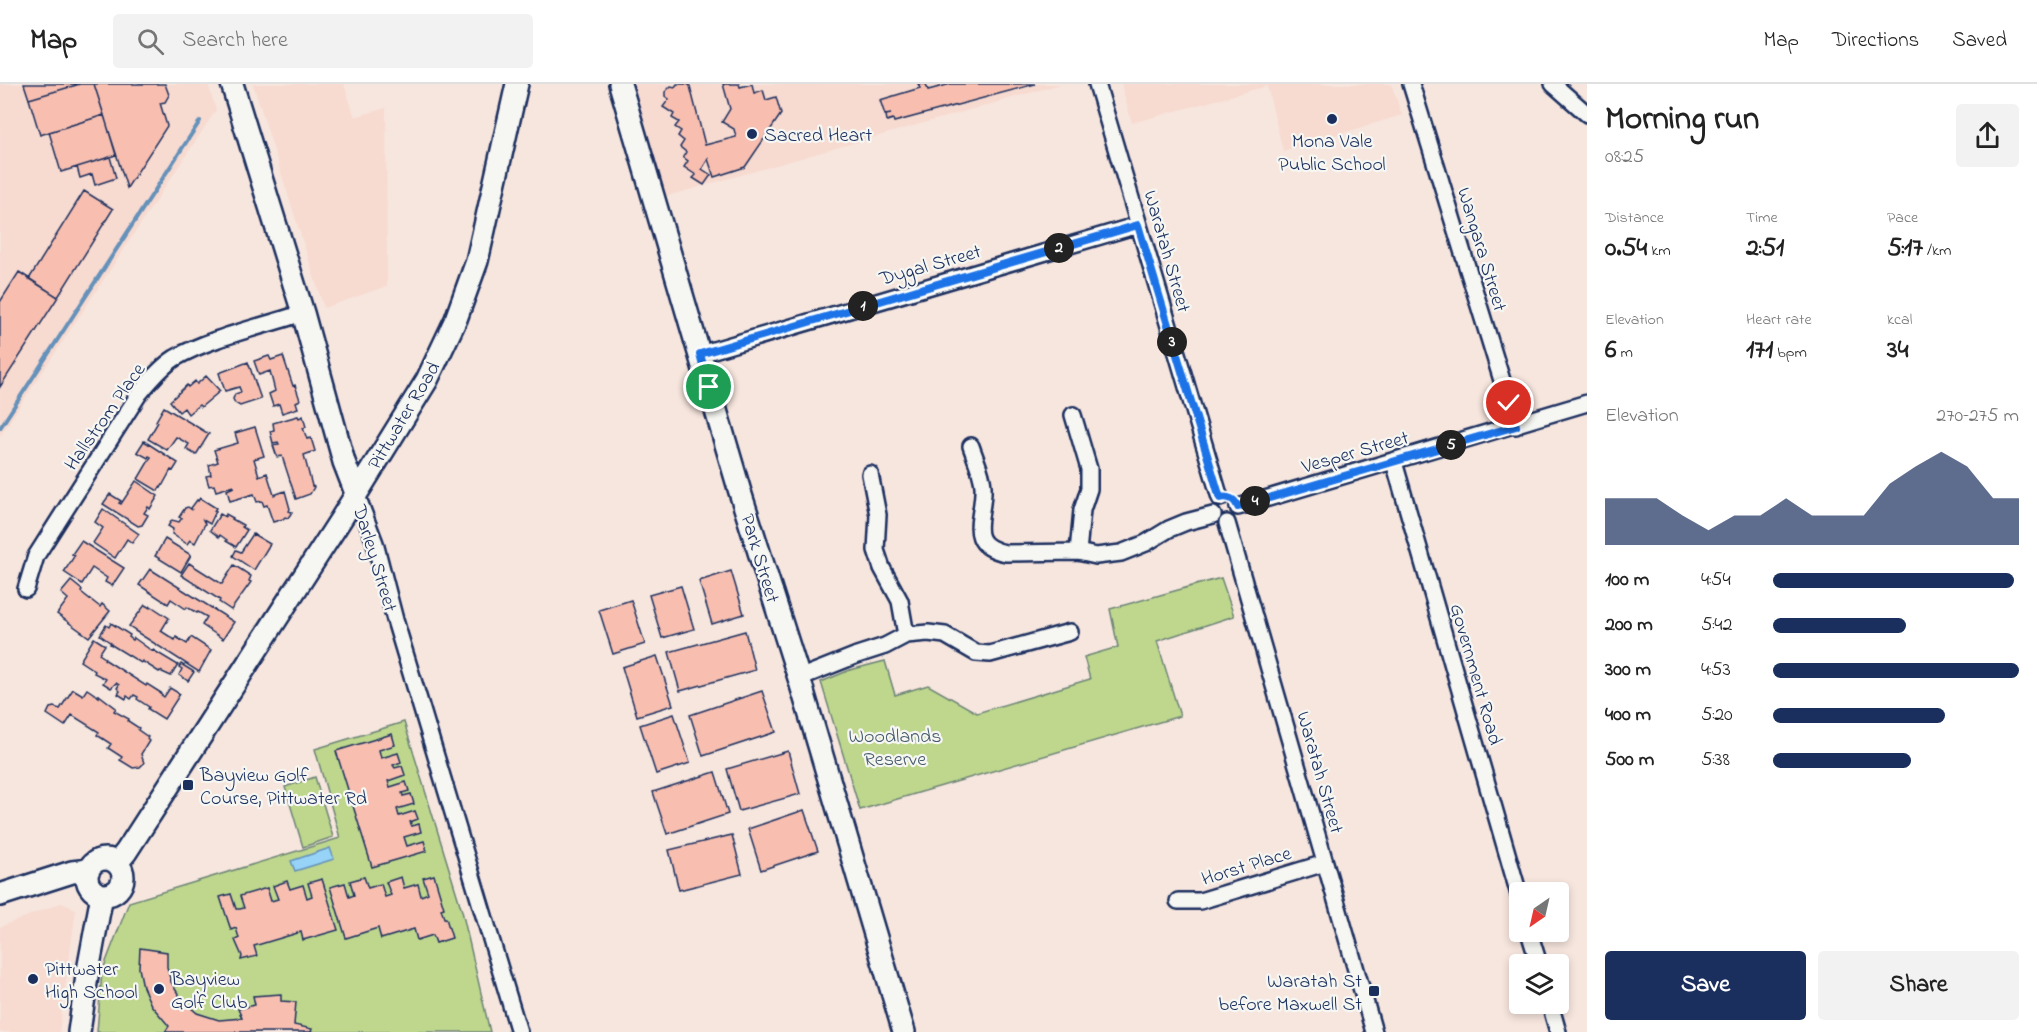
<!DOCTYPE html>
<meta charset="utf-8">
<style>
:root{--surface:#fff;--page:#f2f2f2;--text:#222;--muted:#767676;--line:#e0e0e0;--accent:#1b2f5e}
body{margin:0;font-family:"Indie Flower",sans-serif;background:var(--page);color:var(--text);height:100vh;display:flex;flex-direction:column;font-size:22px;white-space:nowrap}
*{box-sizing:border-box;margin:0}
p{font-size:20px;color:var(--muted)}
.icon{flex:none;width:33px;height:33px;fill:none;stroke:currentColor;stroke-width:2;stroke-linecap:round;stroke-linejoin:round}
.map{position:relative;flex:1;overflow:hidden}
.sheet{display:flex;flex-direction:column;background:var(--surface);width:450px}
.sheet>*{flex:none}
.needle{width:39px;rotate:214deg}
.tools{position:absolute;left:1509px;top:798px;display:grid;gap:12px}
.tools a{display:grid;place-items:center;width:60px;height:60px;border-radius:6px;background:var(--surface);box-shadow:0 3px 9px #0003;font-size:30px}
.pin{position:absolute;display:grid;place-items:center;width:51px;height:51px;color:#fff;margin:-26px;border:3px solid #fff;border-radius:50%;box-shadow:0 2px 6px #0007}
.km{position:absolute;width:30px;height:30px;margin:-15px;border-radius:50%;background:#222;color:#fff;font-size:16px;line-height:30px;text-align:center}
.round{display:grid;place-items:center;flex:none;width:63px;height:63px;border-radius:6px;background:var(--page)}
.summary{display:flex;align-items:center;justify-content:space-between;height:102px;padding:0 18px}
h1{font-size:33px;font-weight:800;line-height:45px}
.figures{display:grid;grid-template-columns:repeat(3,1fr);gap:9px;height:102px;padding:6px 18px}
.figures div{display:grid;align-content:center}
.figures b{font-size:26px;font-weight:800}
.figures small{font-size:16px;font-weight:400}
.figures p{font-size:16px}
.chart{height:168px;padding:12px 18px}
.chart p{display:flex;justify-content:space-between}
.chart svg{width:100%;height:108px;margin-top:6px;fill:var(--accent);opacity:.7}
.action{display:flex;gap:12px;margin-top:auto;padding:12px 18px}
.action a{flex:1;height:69px;border-radius:6px;background:var(--accent);color:#fff;font-size:24px;font-weight:800;line-height:69px;text-align:center}
.action a+a{background:var(--page);color:var(--text)}
ul{padding:0 18px;list-style:none;font-size:20px}
li{display:grid;grid-template-columns:96px 72px 1fr;align-items:center;height:45px}
li i{height:15px;border-radius:8px;background:var(--accent)}
header{display:flex;align-items:center;gap:36px;box-sizing:border-box;height:84px;padding:0 30px;background:var(--surface);border-bottom:2px solid var(--line)}
header strong{font-size:28px}
nav{display:flex;gap:33px;margin-inline-start:auto;font-size:21px}
.search{width:420px;height:54px;background:var(--page);display:flex;align-items:center;gap:15px;box-sizing:border-box;padding:0 21px;border-radius:6px;color:var(--muted);font-size:22px}
main{display:flex;flex:1;min-height:0}
.map>svg:first-child{display:block}
</style>
<header>
<strong>Map</strong>
<div class="search"><svg class="icon" aria-label="search" viewBox="0 0 24 24"><circle cx="10" cy="10" r="6"/><path d="M15 15l6 6"/></svg>Search here</div>
<nav><a>Map</a><a>Directions</a><a>Saved</a></nav>
</header>
<main>
<div class="map">
<svg width="1587" height="948" viewBox="0 0 1587 948">
<rect width="100%" height="100%" fill="#f7e6de"/>
<filter id="ink" filterUnits="userSpaceOnUse"><feTurbulence type="fractalNoise" baseFrequency=".0167" numOctaves="2"/><feDisplacementMap in="SourceGraphic" scale="12" xChannelSelector="R" yChannelSelector="G"/><feConvolveMatrix kernelMatrix="1 2 1 2 8 2 1 2 1" color-interpolation-filters="sRGB"/></filter>
<g filter="url(#ink)">
<!-- built -->
<path fill="#f7dad0" d="M0,0H208L216,26L0,352Z
M253,0H344L355,33L386,24L387,202L324,224Z
M632,0H1061L664,113Z
M1121,0H1391L1402,31L1283,67L1267,2L1132,39Z
M61,819L76,825L59,948H0V843Z"/>
<!-- green -->
<path fill="#bed78d" stroke="#6c8376" stroke-width="1.5" d="M1221,494L1234,532L1157,557L1180,632L860,726L821,598L850,586L885,577L895,611L928,601L977,629L1090,595L1084,573L1118,563L1110,525Z
M404,638L462,827L490,948H97L102,888L129,818L340,754L315,665Z
M315,693L333,753L303,763L285,703Z"/>
<!-- water -->
<path fill="#96d3f7" stroke="#6591ba" stroke-width="1.5" d="M330,764L334,775L295,787L291,777Z"/>
<g fill="none" stroke-linecap="round" stroke-linejoin="round">
<!-- stream -->
<path stroke="#6591ba" stroke-width="4" d="M0,344L200,37"/>
</g>
<!-- building -->
<path fill="#f8bfb0" stroke="#1b2f5e" stroke-width="1.5" d="M24,0H80L29,15Z
M80,0H94L104,31L40,51L29,15Z
M94,0H165L169,11L165,18L160,19L167,42L127,104Z
M677,0H687L690,2L705,61L736,53L734,45L722,38L730,25L723,0H739L740,3L752,0L754,9L763,6L766,16L776,13L781,30L745,83L714,93L708,75L702,85L711,91L704,101L693,94L696,91L684,83L688,77L683,73L686,68L680,63L684,57L678,52L681,47L675,43L679,38L672,34L674,30L663,23L669,15L665,12V8L671,2L675,3Z
M918,0H926L928,6L951,0H1035L894,38L893,35L887,37L886,31L891,30L885,31L880,16L920,4Z
M104,31L116,71L61,88L49,48Z
M110,73L116,94L95,101L92,90L80,94L77,83Z
M84,107L113,125L58,213L29,195Z
M19,188L58,213L0,303V218Z
M269,272L271,276L283,272L293,302L295,301L300,316L296,318L298,324L282,329L279,320L273,322L269,310L275,307L270,287L259,291L254,277Z
M248,278L261,315L240,322L235,319L233,315L235,310L241,308L239,303L225,307L219,289Z
M206,292L220,307L201,323L199,321L188,330L184,324L179,328L170,317L187,301L188,303L195,297L197,300Z
M164,323L209,350L196,371L186,365L189,360L176,353L167,366L148,355L158,338L156,337Z
M298,332L299,334L303,332L306,343L303,344L307,355L311,354L315,367L304,371L312,402L314,403L310,410L296,415L282,372L277,373L273,361L279,360L278,358L273,359L270,347L274,346L273,339Z
M255,343L264,372L254,375L259,392L267,389L274,411L285,407L290,425L289,427L292,428L288,434L285,433L283,435L273,438L267,421L264,422L262,417L257,418L254,410L230,417L227,406L234,403L233,402L216,407L214,401L209,402L206,392L211,391L209,381L218,378L214,366L238,359L235,349Z
M144,357L178,379L173,387L171,386L161,404L160,403L158,407L138,395L151,373L149,372L148,374L137,368Z
M136,397L158,412L150,425L148,423L144,429L148,431L142,441L138,442L103,420L110,410L121,417L119,419L121,420Z
M200,414L216,424L214,427H216L210,440L203,436L205,440L195,459L190,456L187,460L172,450L173,445L168,442L172,436L179,438L182,434L179,433L185,424L188,423L192,426L191,424L197,416L198,417Z
M103,425L139,450L132,459L127,455L115,474L93,459L103,444L95,438Z
M220,430L225,433L226,430L233,434L232,435L243,441L242,443L247,446L236,463L226,457L227,456L220,451L219,453L210,446Z
M253,450L270,460L254,486L233,472L236,466L241,468Z
M165,455L191,471L181,488L155,472Z
M81,457L124,484L112,502L105,498L107,494L92,484L82,500L64,488L75,471L72,470Z
M189,479L222,500L234,481L251,492L249,497L251,498L231,526L219,518L220,516L181,491Z
M150,485L234,538L223,555L202,541L207,533L198,528L197,529L187,523L186,525L171,515L168,520L139,501Z
M731,487L744,530L712,540L699,497Z
M71,497L82,506L81,508L100,523L102,520L110,527L89,553L57,530L68,515L61,509Z
M681,502L694,545L662,554L649,511Z
M631,516L645,560L613,570L599,526Z
M145,521L150,524L151,522L169,534L161,547L175,556L176,553L187,560L191,553L211,566L199,588L135,547V546L129,542Z
M111,539L130,551L129,553L133,556L134,554L152,567L153,566L178,581L171,592L160,587L159,588L142,577L141,579L110,560L111,559L100,551L106,541L109,543Z
M745,547L755,586L680,607L669,568Z
M94,554L105,561L99,570L105,574L104,575L146,602L147,600L161,609L160,610L164,613L170,604L180,610L164,635L148,625L149,623L137,615L138,613L134,611L131,615L127,612L126,615L118,610L120,607L117,604L119,601L116,599L111,604L103,599L106,595L94,589L95,587L80,577Z
M657,572L673,621L637,632L622,583Z
M181,580L194,588L188,597L179,591L182,585L179,583Z
M73,605L83,611L87,605L99,613V611L116,624L114,627L129,635L128,637L139,644L138,646L148,653L147,655L149,657L141,670L144,679L140,683L133,684L120,676L122,673L108,664L111,660L97,651L99,648L72,631L65,642L47,630L50,624L54,623L60,625Z
M762,607L776,648L703,672L690,631Z
M674,630L690,679L656,690L640,641Z
M392,650L395,661L379,666L381,674L398,669L401,678L393,681L395,684L402,682L405,691L388,697L390,703L406,698L409,707L402,709L403,712L411,710L414,720L397,725L399,732L415,727L418,735L410,738L412,742L419,740L421,748L404,753L407,762L424,757L427,767L372,783L336,667Z
M788,667L800,710L739,727L727,685Z
M715,688L728,730L667,750L653,708Z
M804,726L818,767L761,786L748,745Z
M732,751L742,790L679,806L669,766Z
M434,791L444,824L441,825L444,834H446L452,854L436,859L433,851L417,856L414,845L381,855L378,844L346,854L330,803L345,799L349,813L354,811L350,797L364,793L368,804L381,800L385,813L391,811L386,798L401,793L404,804L418,800L421,812L428,809L423,794Z
M322,795L338,846L303,856L301,848L254,862L257,872L241,876L242,872L235,856L239,854L236,844L231,846L220,813L231,810L236,825H240L244,824L240,812L267,804L271,817L278,815L273,802L287,797L290,805L303,801L307,814L312,812L308,799Z
M140,864L167,868V883L171,898L181,915L197,929L219,936L242,934L238,925L255,921L253,912L281,910V917L296,918L294,941L312,945L311,948H165L169,942L151,921L143,903L139,884Z"/>
<g fill="none" stroke-linecap="round" stroke-linejoin="round">
<defs>
<path id="street" d="M1097,0L1220,414
M1411,0L1516,342
M1553,0L1587,30
M700,270L1138,141
M1073,331L1089,385V405L1082,426L1078,468
M971,362C975,374 982,389 983,402C985,432 963,461 1006,469L1078,468L1096,472L1121,469L1146,459L1169,445L1186,438L1213,431
M1394,378L1520,814
M870,390L878,431L876,466L882,484L900,517L906,551
M356,409L375,459L395,536L519,948
M1238,423L1587,319
M1227,439L1374,948
M26,505L36,472L139,310C150,297 161,283 175,274C209,254 264,242 303,229
M799,594L857,571L885,562L906,551L928,549L945,551L976,569L990,570L1070,548
M1178,817H1200L1325,779
M1529,848L1539,880
M1550,920L1558,948"/>
<path id="secondary" d="M232,0L303,229L344,378L356,409
M620,0L740,408L799,594L904,948
M87 793a18 18 0 1 1 36 0a18 18 0 1 1-36 0Z
M117,779L126,768L341,435L427,296L456,235L477,177L517,0
M0,811L72,788L89,786
M79,948L87,892L102,811"/>
</defs>
<!-- street casing -->
<use href="#street" stroke="#1b2f5e" stroke-width="20"/>
<!-- secondary casing -->
<use href="#secondary" stroke="#1b2f5e" stroke-width="26"/>
<!-- street -->
<use href="#street" stroke="#f6f6f2" stroke-width="15"/>
<!-- secondary -->
<use href="#secondary" stroke="#f6f6f2" stroke-width="21"/>
</g>
</g>
<g fill="none" stroke-linecap="round" stroke-linejoin="round" filter="url(#ink)">
<defs>
<path id="route" d="M709,303L700,270L1138,141L1220,414C1228,412 1235,415 1238,423L1516,342L1509,319"/>
</defs>
<!-- route casing -->
<use href="#route" stroke="#fff" stroke-width="12"/>
<!-- route -->
<use href="#route" stroke="#1a73e8" stroke-width="8"/>
</g>
<!-- markers -->
<g fill="#1b2f5e" stroke="#f6f6f2" stroke-width="2">
<circle cx="1332" cy="35" r="6"/>
<circle cx="752" cy="50" r="6"/>
<rect x="182" y="695" width="12" height="12" rx="3"/>
<circle cx="33" cy="895" r="6"/>
<circle cx="159" cy="905" r="6"/>
<rect x="1368" y="901" width="12" height="12" rx="3"/>
</g>
<g text-anchor="middle" stroke-width="4.5" stroke-linejoin="round" paint-order="stroke">
<!-- poi labels -->
<g font-size="20" fill="#1b2f5e" stroke="#f6f6f2" text-anchor="start">
<text x="764" y="57">Sacred Heart</text>
<text x="1332" y="63" text-anchor="middle">Mona Vale<tspan x="1332" dy="23">Public School</tspan></text>
<text x="200" y="697">Bayview Golf<tspan x="200" dy="23">Course, Pittwater Rd</tspan></text>
<text x="45" y="891">Pittwater<tspan x="45" dy="23">High School</tspan></text>
<text x="171" y="901">Bayview<tspan x="171" dy="23">Golf Club</tspan></text>
<text x="1362" y="903" text-anchor="end">Waratah St<tspan x="1362" dy="23">before Maxwell St</tspan></text>
</g>
<!-- street labels -->
<g font-size="20" fill="#1b2f5e" stroke="#f6f6f2">
<text transform="translate(1483 165) rotate(73)" y="7">Wangara Street</text>
<text transform="translate(1168 167) rotate(74)" y="7">Waratah Street</text>
<text transform="translate(930 180) rotate(-16)" y="7">Dygal Street</text>
<text transform="translate(403 331) rotate(-59)" y="7">Pittwater Road</text>
<text transform="translate(104 332) rotate(-55)" y="7">Hallstrom Place</text>
<text transform="translate(1355 367) rotate(-16)" y="7">Vesper Street</text>
<text transform="translate(376 474) rotate(73)" y="7">Darley Street</text>
<text transform="translate(761 474) rotate(73)" y="7">Park Street</text>
<text transform="translate(1477 590) rotate(74)" y="7">Government Road</text>
<text transform="translate(1321 688) rotate(74)" y="7">Waratah Street</text>
<text transform="translate(1246 781) rotate(-17)" y="7">Horst Place</text>
</g>
<!-- park labels -->
<g font-size="20" fill="#44596a" stroke="#f6f6f2">
<text x="895" y="658">Woodlands<tspan x="895" dy="23">Reserve</tspan></text>
</g>
</g>
</svg>
<div class="tools">
<a><svg class="needle" viewBox="-14 -14 28 28"><path d="M0-13l5 13h-10z" fill="#e53935"/><path d="M0 13l5-13h-10z" fill="#767676"/></svg></a>
<a><svg class="icon" aria-label="layers" viewBox="0 0 24 24"><path d="M12 4l9 5-9 5-9-5zM3 14l9 5 9-5"/></svg></a>
</div>
<div class="pin" style="left:709px;top:303px;background:#1e9e55"><svg class="icon" aria-label="arrive" viewBox="0 0 24 24"><path d="M6 21V4h12l-3 4 3 4H6"/></svg></div>
<div class="pin" style="left:1509px;top:319px;background:#d93025"><svg class="icon" aria-label="check" viewBox="0 0 24 24"><path d="M5 12l5 5 9-10"/></svg></div>
<b class="km" style="left:863px;top:222px">1</b>
<b class="km" style="left:1059px;top:164px">2</b>
<b class="km" style="left:1172px;top:258px">3</b>
<b class="km" style="left:1255px;top:417px">4</b>
<b class="km" style="left:1451px;top:361px">5</b>
</div>
<section class="sheet">
<div class="summary"><div><h1>Morning run</h1><p>08:25</p></div><a class="round"><svg class="icon" aria-label="share" viewBox="0 0 24 24"><path d="M12 15V3M7 8l5-5 5 5M5 13v7h14v-7"/></svg></a></div>
<div class="figures">
<div><p>Distance</p><b>0.54<small> km</small></b></div>
<div><p>Time</p><b>2:51</b></div>
<div><p>Pace</p><b>5:17<small> /km</small></b></div>
</div>
<div class="figures">
<div><p>Elevation</p><b>6<small> m</small></b></div>
<div><p>Heart rate</p><b>171<small> bpm</small></b></div>
<div><p>kcal</p><b>34</b></div>
</div>
<div class="chart"><p><span>Elevation</span>270–275 m</p>
<svg viewBox="0 0 160 44" preserveAspectRatio="none"><path d="M0 44V25L10 25L20 25L30 32L40 38L50 32L60 32L70 25L80 32L90 32L100 32L110 19L120 12L130 6L140 12L150 25L160 25V44z"/></svg>
</div>
<ul>
<li><b>100 m</b>4:54<i style="width:98%"></i></li>
<li><b>200 m</b>5:42<i style="width:54%"></i></li>
<li><b>300 m</b>4:53<i style="width:100%"></i></li>
<li><b>400 m</b>5:20<i style="width:70%"></i></li>
<li><b>500 m</b>5:38<i style="width:56%"></i></li>
</ul>
<div class="action"><a>Save</a><a>Share</a></div>
</section>
</main>
